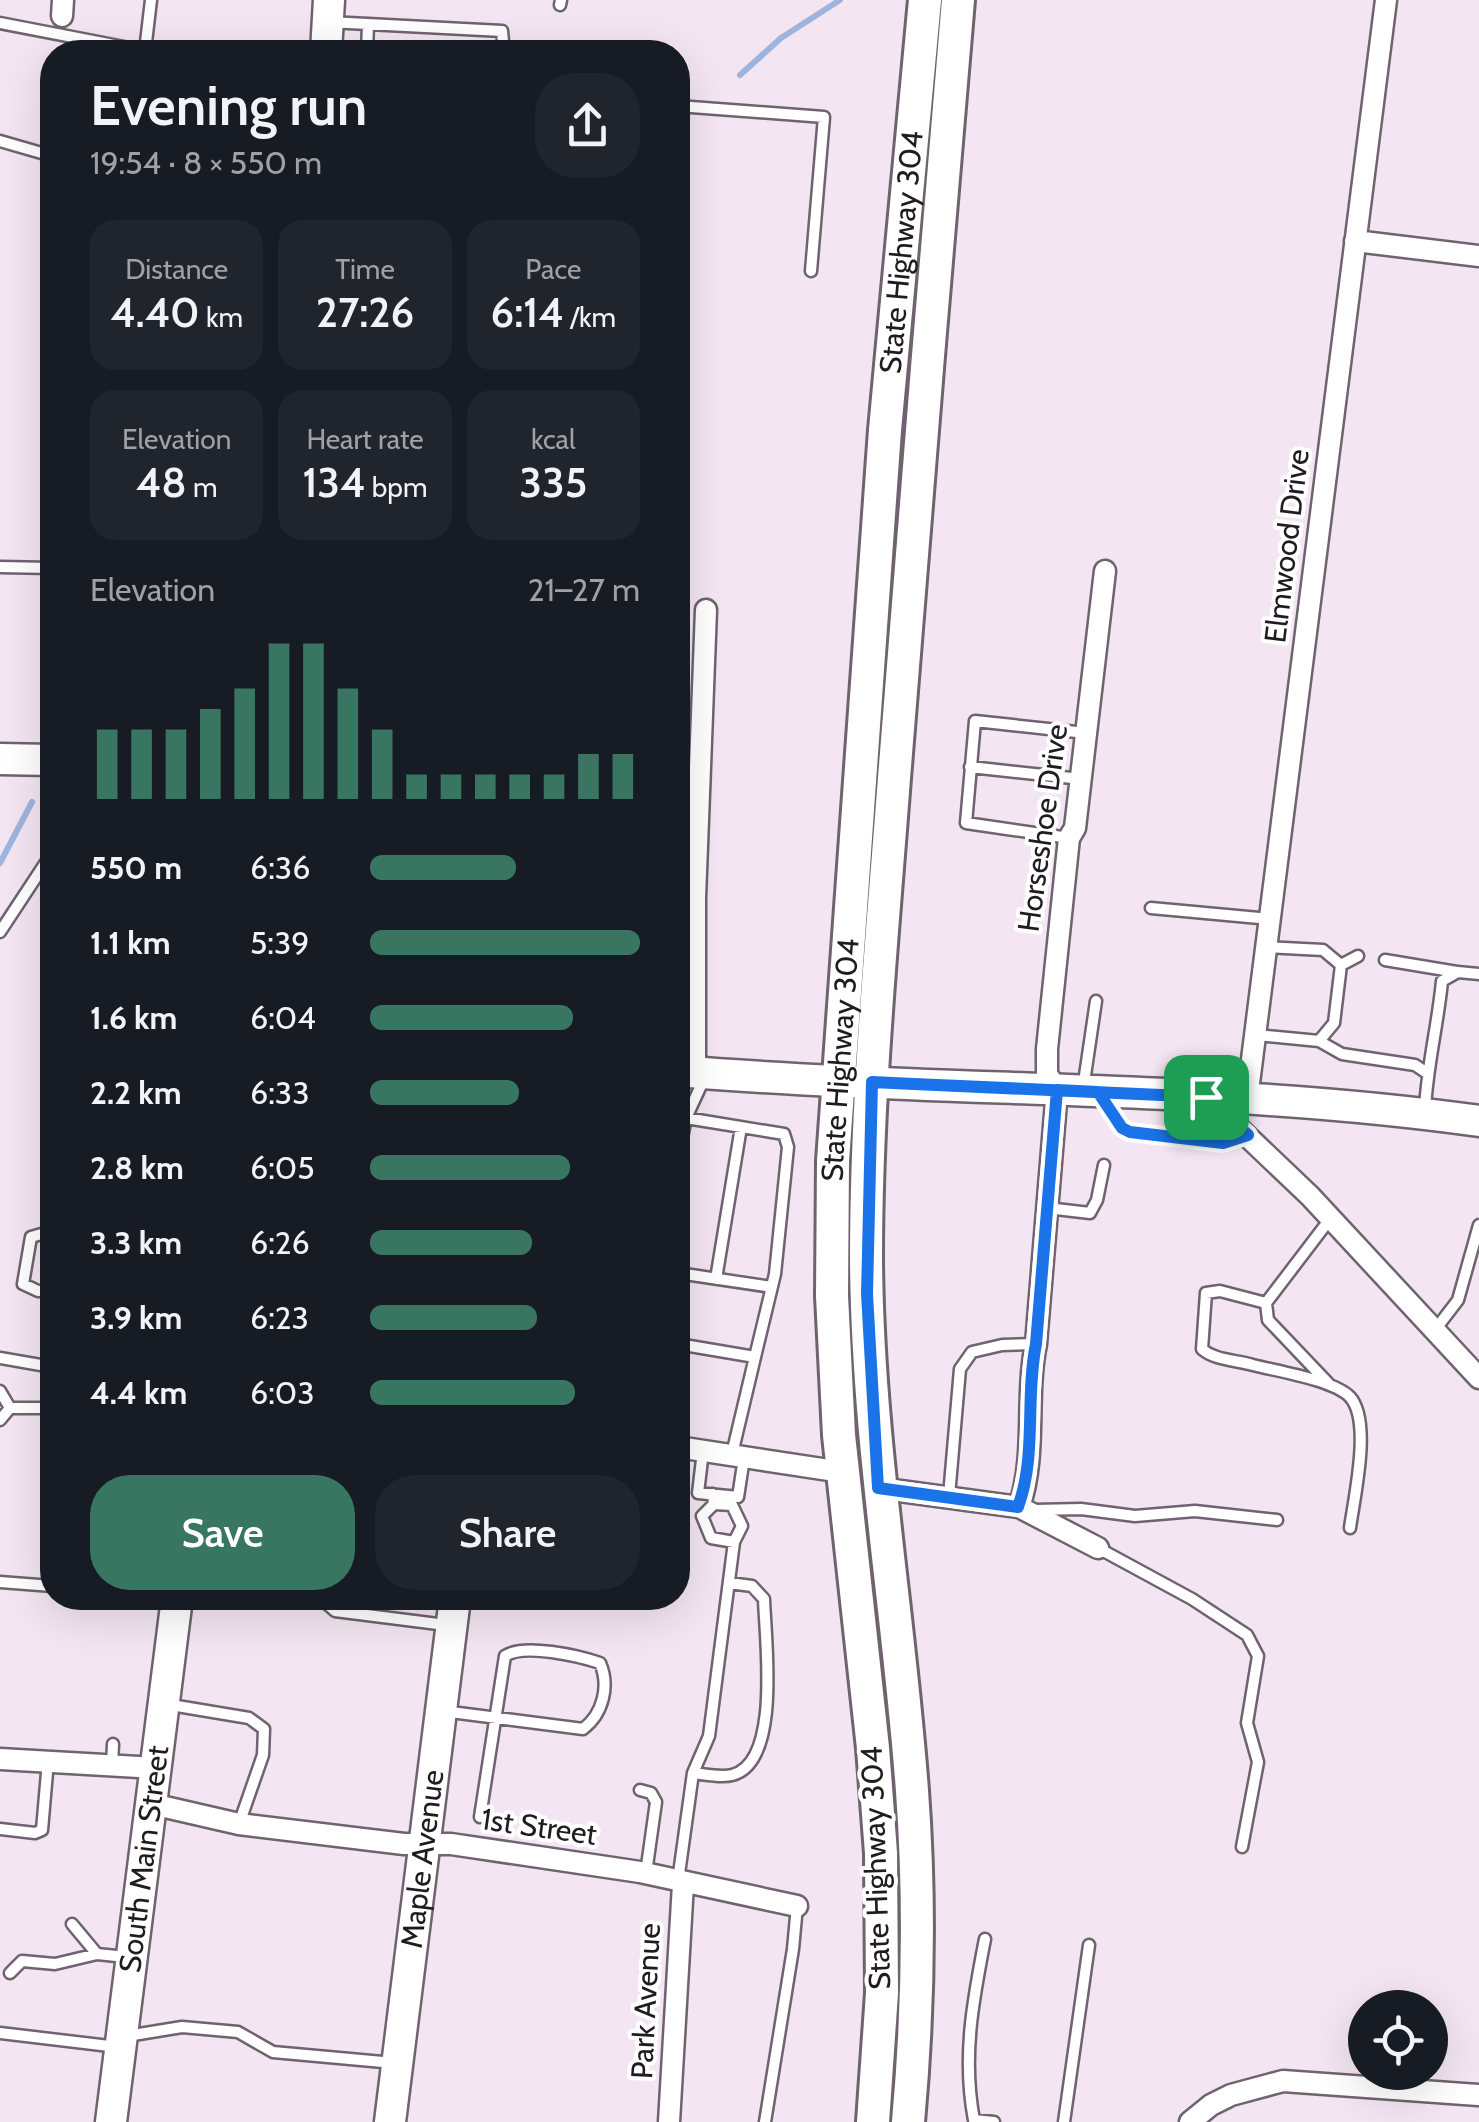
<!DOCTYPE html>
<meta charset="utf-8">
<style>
:root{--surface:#171b24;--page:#20242c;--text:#f1f3f6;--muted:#9ea1a6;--accent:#397661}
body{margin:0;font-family:Cabin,sans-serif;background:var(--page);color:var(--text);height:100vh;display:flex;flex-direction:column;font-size:38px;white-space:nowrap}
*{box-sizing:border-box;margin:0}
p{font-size:32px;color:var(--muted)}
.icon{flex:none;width:55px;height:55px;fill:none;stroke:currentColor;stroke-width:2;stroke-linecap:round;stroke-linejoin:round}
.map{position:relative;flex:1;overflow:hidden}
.sheet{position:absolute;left:40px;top:40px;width:650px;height:1570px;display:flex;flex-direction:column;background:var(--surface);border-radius:40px;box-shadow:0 10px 40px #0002}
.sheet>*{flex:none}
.tools{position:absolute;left:1348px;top:1990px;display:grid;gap:20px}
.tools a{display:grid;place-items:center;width:100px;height:100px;border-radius:50%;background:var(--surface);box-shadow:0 10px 40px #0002;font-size:50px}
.pin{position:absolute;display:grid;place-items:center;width:85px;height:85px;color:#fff;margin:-42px;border-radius:20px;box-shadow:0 5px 15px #0006}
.round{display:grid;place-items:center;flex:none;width:105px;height:105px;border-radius:40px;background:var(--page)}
.overview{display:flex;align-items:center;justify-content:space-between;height:170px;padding:0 50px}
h1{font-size:55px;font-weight:600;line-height:75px}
.figures{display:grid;grid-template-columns:repeat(3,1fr);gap:15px;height:170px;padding:10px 50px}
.figures div{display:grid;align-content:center;border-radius:25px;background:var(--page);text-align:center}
.figures b{font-size:42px;font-weight:600}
.figures small{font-size:28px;font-weight:400}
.figures p{font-size:28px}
.chart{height:280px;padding:20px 50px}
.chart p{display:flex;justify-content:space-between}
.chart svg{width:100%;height:180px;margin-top:10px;stroke:var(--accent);stroke-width:6}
.action{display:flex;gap:20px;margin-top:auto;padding:20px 50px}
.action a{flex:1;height:115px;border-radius:40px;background:var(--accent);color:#fff;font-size:40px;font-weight:600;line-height:115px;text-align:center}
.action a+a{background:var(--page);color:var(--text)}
ul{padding:0 50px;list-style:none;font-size:32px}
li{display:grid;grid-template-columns:160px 120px 1fr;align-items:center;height:75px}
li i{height:25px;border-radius:12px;background:var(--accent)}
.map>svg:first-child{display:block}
</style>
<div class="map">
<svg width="1479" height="2122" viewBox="0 0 1479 2122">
<rect width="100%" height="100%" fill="#f3e6f2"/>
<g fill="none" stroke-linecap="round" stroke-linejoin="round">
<!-- stream -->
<path stroke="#9fb4dd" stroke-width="6" d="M740,75L781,38L840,0
M0,863L32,802"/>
<defs>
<path id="lane" d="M560,5L561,0
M329,22L502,31L504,52
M0,23L150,52
M145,51L151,0
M367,52L368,24
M678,106L824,117L811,271
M0,141L52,156
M52,476L48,514L52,523
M0,567L52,568
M970,767L1081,779
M1069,838L966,823L975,721L1086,733
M1151,908L1270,919
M0,932L52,853
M1267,947L1323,950L1341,965
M1385,960L1457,972
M1341,965L1358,956
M1256,1035L1319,1041L1334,1023L1341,965
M1319,1041L1342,1054L1415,1065L1427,1073
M1083,1089L1096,1001
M1102,1097L1122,1127L1130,1133L1223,1143L1245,1136
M1425,1109C1427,1066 1438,1024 1442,981L1458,972L1479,974
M686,1118L784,1134L788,1147L775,1274L755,1357
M678,1157L686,1118L704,1079
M1047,1208L1090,1213L1097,1200L1104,1165
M1330,1219L1266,1303L1220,1291L1206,1293L1202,1349C1214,1360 1236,1360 1253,1365C1276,1371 1334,1380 1350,1397C1372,1421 1354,1498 1350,1528
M52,1231L31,1237L23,1284L38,1291H52
M678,1273L772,1287
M716,1279L741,1127
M1266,1303L1268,1320L1328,1383
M1435,1330L1458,1300L1479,1225
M678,1344L755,1357L732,1454
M0,1358L52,1367
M0,1391L10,1408
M0,1420L10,1408H52
M703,1451L698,1493L738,1497L744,1458
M713,1494L714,1504L702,1516L711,1538L734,1542L742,1526L732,1505L714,1504
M949,1496L960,1369L972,1352L1002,1345L1035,1344
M1035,1510L1081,1509L1135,1516L1195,1511L1277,1520
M1098,1548L1192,1599L1247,1635L1258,1656L1247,1723L1258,1762L1242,1847
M0,1582L52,1586
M326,1598V1603L335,1611L446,1625
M165,1704L249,1718L264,1729L263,1755L239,1824
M443,1711L583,1729C603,1714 610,1686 600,1663C579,1656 524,1643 505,1656L480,1817
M112,1765L113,1744
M693,1773C704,1774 721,1778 732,1775C782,1763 765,1638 764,1599L752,1586L729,1583
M640,1790L651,1793L656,1802L646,1873
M0,1829L35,1833L42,1830L48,1761
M678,1881L693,1773L709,1736L734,1542
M72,1924L97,1954L126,1957
M985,1939C973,2000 962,2057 974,2120L994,2122
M10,1973L22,1961L55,1964L97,1954
M0,2033L118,2047
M127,2036L182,2027L238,2032L273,2052L394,2063
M765,2122L793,1949L797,1906
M1064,2122L1089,1945"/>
<path id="street" d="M62,16L63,0
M1355,241L1479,256
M695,1073V898L706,610
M1206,1097L1310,1196L1479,1378
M1247,1099L1386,0
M678,1447L842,1472
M878,1488L1019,1507L1098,1548
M1019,1507C1037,1455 1025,1398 1036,1344L1057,1090L1047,1074V1049L1069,838L1075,828L1105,571
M0,1759L156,1768
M152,1804L239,1824L404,1844H451L640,1872L797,1906
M669,2122L683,1884
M1190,2122L1211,2105L1231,2095L1283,2081L1478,2095"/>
<g id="secondary">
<path d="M326,52L329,0"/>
<path d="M0,759L52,760"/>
<path d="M678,1071C944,1093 1214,1084 1479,1121"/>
<path id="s1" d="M111,2122L177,1598"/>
<path id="s2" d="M390,2122L455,1598"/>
</g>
<g id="primary">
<path id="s3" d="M873,2122L882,1993L881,1853L873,1748L839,1435L832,1296L833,1161L885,430L925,0"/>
<path d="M908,2122C918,2012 920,1901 912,1791C899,1613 867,1438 866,1258C866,1098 882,938 894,778C914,519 936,259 958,0"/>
</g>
</defs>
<!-- lane casing -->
<use href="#lane" stroke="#6e636e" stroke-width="15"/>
<!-- street casing -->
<use href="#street" stroke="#6e636e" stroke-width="25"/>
<!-- secondary casing -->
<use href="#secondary" stroke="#6e636e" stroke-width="35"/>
<!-- primary casing -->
<use href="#primary" stroke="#6e636e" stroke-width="38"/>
<!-- lane -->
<use href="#lane" stroke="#fff" stroke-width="10"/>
<!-- street -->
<use href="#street" stroke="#fff" stroke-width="20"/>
<!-- secondary -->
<use href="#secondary" stroke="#fff" stroke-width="30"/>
<!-- primary -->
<use href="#primary" stroke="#fff" stroke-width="32"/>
</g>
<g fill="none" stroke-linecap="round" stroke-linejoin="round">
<defs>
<path id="route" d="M1206,1097L914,1084L872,1082L867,1294L878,1488L1018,1507C1037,1455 1025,1398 1036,1344L1057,1090L1098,1092L1122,1128L1130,1132L1223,1143L1248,1135L1206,1097"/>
</defs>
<!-- route casing -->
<use href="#route" stroke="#fff" stroke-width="20"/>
<!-- route -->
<use href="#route" stroke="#1a73e8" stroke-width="12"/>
</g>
<g text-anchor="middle" stroke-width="8" stroke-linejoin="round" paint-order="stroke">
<!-- street labels -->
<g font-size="30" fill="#1f1b1f" stroke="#fff">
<text dy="10" stroke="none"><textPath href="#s3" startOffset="1875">State Highway 304</textPath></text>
<text transform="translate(1287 546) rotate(-83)" y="10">Elmwood Drive</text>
<text transform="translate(1043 828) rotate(-82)" y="10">Horseshoe Drive</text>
<text dy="10" stroke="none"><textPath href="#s3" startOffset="1065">State Highway 304</textPath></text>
<text transform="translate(539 1827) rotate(8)" y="10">1st Street</text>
<text dy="10" stroke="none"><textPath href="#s1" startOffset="265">South Main Street</textPath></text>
<text dy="10" stroke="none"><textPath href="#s2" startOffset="265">Maple Avenue</textPath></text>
<text transform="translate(876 1868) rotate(-92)" y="10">State Highway 304</text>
<text transform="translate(646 2001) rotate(-87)" y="10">Park Avenue</text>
</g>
</g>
</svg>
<div class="tools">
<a><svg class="icon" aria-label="locate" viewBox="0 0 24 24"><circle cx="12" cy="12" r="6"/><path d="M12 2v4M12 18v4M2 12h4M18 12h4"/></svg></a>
</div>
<div class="pin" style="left:1206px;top:1097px;background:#1e9e55"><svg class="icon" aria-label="arrive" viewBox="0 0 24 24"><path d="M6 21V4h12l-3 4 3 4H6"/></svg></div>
<section class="sheet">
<div class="overview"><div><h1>Evening run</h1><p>19:54 · 8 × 550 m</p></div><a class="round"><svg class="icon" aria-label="share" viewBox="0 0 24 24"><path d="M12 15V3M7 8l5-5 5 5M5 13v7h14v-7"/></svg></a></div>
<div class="figures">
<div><p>Distance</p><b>4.40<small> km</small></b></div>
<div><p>Time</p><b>27:26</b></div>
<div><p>Pace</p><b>6:14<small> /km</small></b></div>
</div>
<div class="figures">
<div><p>Elevation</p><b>48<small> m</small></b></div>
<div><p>Heart rate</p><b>134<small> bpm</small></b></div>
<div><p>kcal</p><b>335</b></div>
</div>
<div class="chart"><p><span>Elevation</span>21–27 m</p>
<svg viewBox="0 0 160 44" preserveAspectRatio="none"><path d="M5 44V27M15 44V27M25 44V27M35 44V22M45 44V17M55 44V6M65 44V6M75 44V17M85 44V27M95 44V38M105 44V38M115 44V38M125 44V38M135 44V38M145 44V33M155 44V33"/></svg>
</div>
<ul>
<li><b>550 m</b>6:36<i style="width:54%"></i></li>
<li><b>1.1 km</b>5:39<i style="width:100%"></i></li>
<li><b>1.6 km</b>6:04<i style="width:75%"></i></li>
<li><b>2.2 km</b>6:33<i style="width:55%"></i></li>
<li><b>2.8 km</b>6:05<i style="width:74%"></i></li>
<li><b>3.3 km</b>6:26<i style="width:60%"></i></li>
<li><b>3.9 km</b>6:23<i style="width:62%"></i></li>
<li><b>4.4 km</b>6:03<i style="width:76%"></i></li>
</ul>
<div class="action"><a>Save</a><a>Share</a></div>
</section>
</div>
